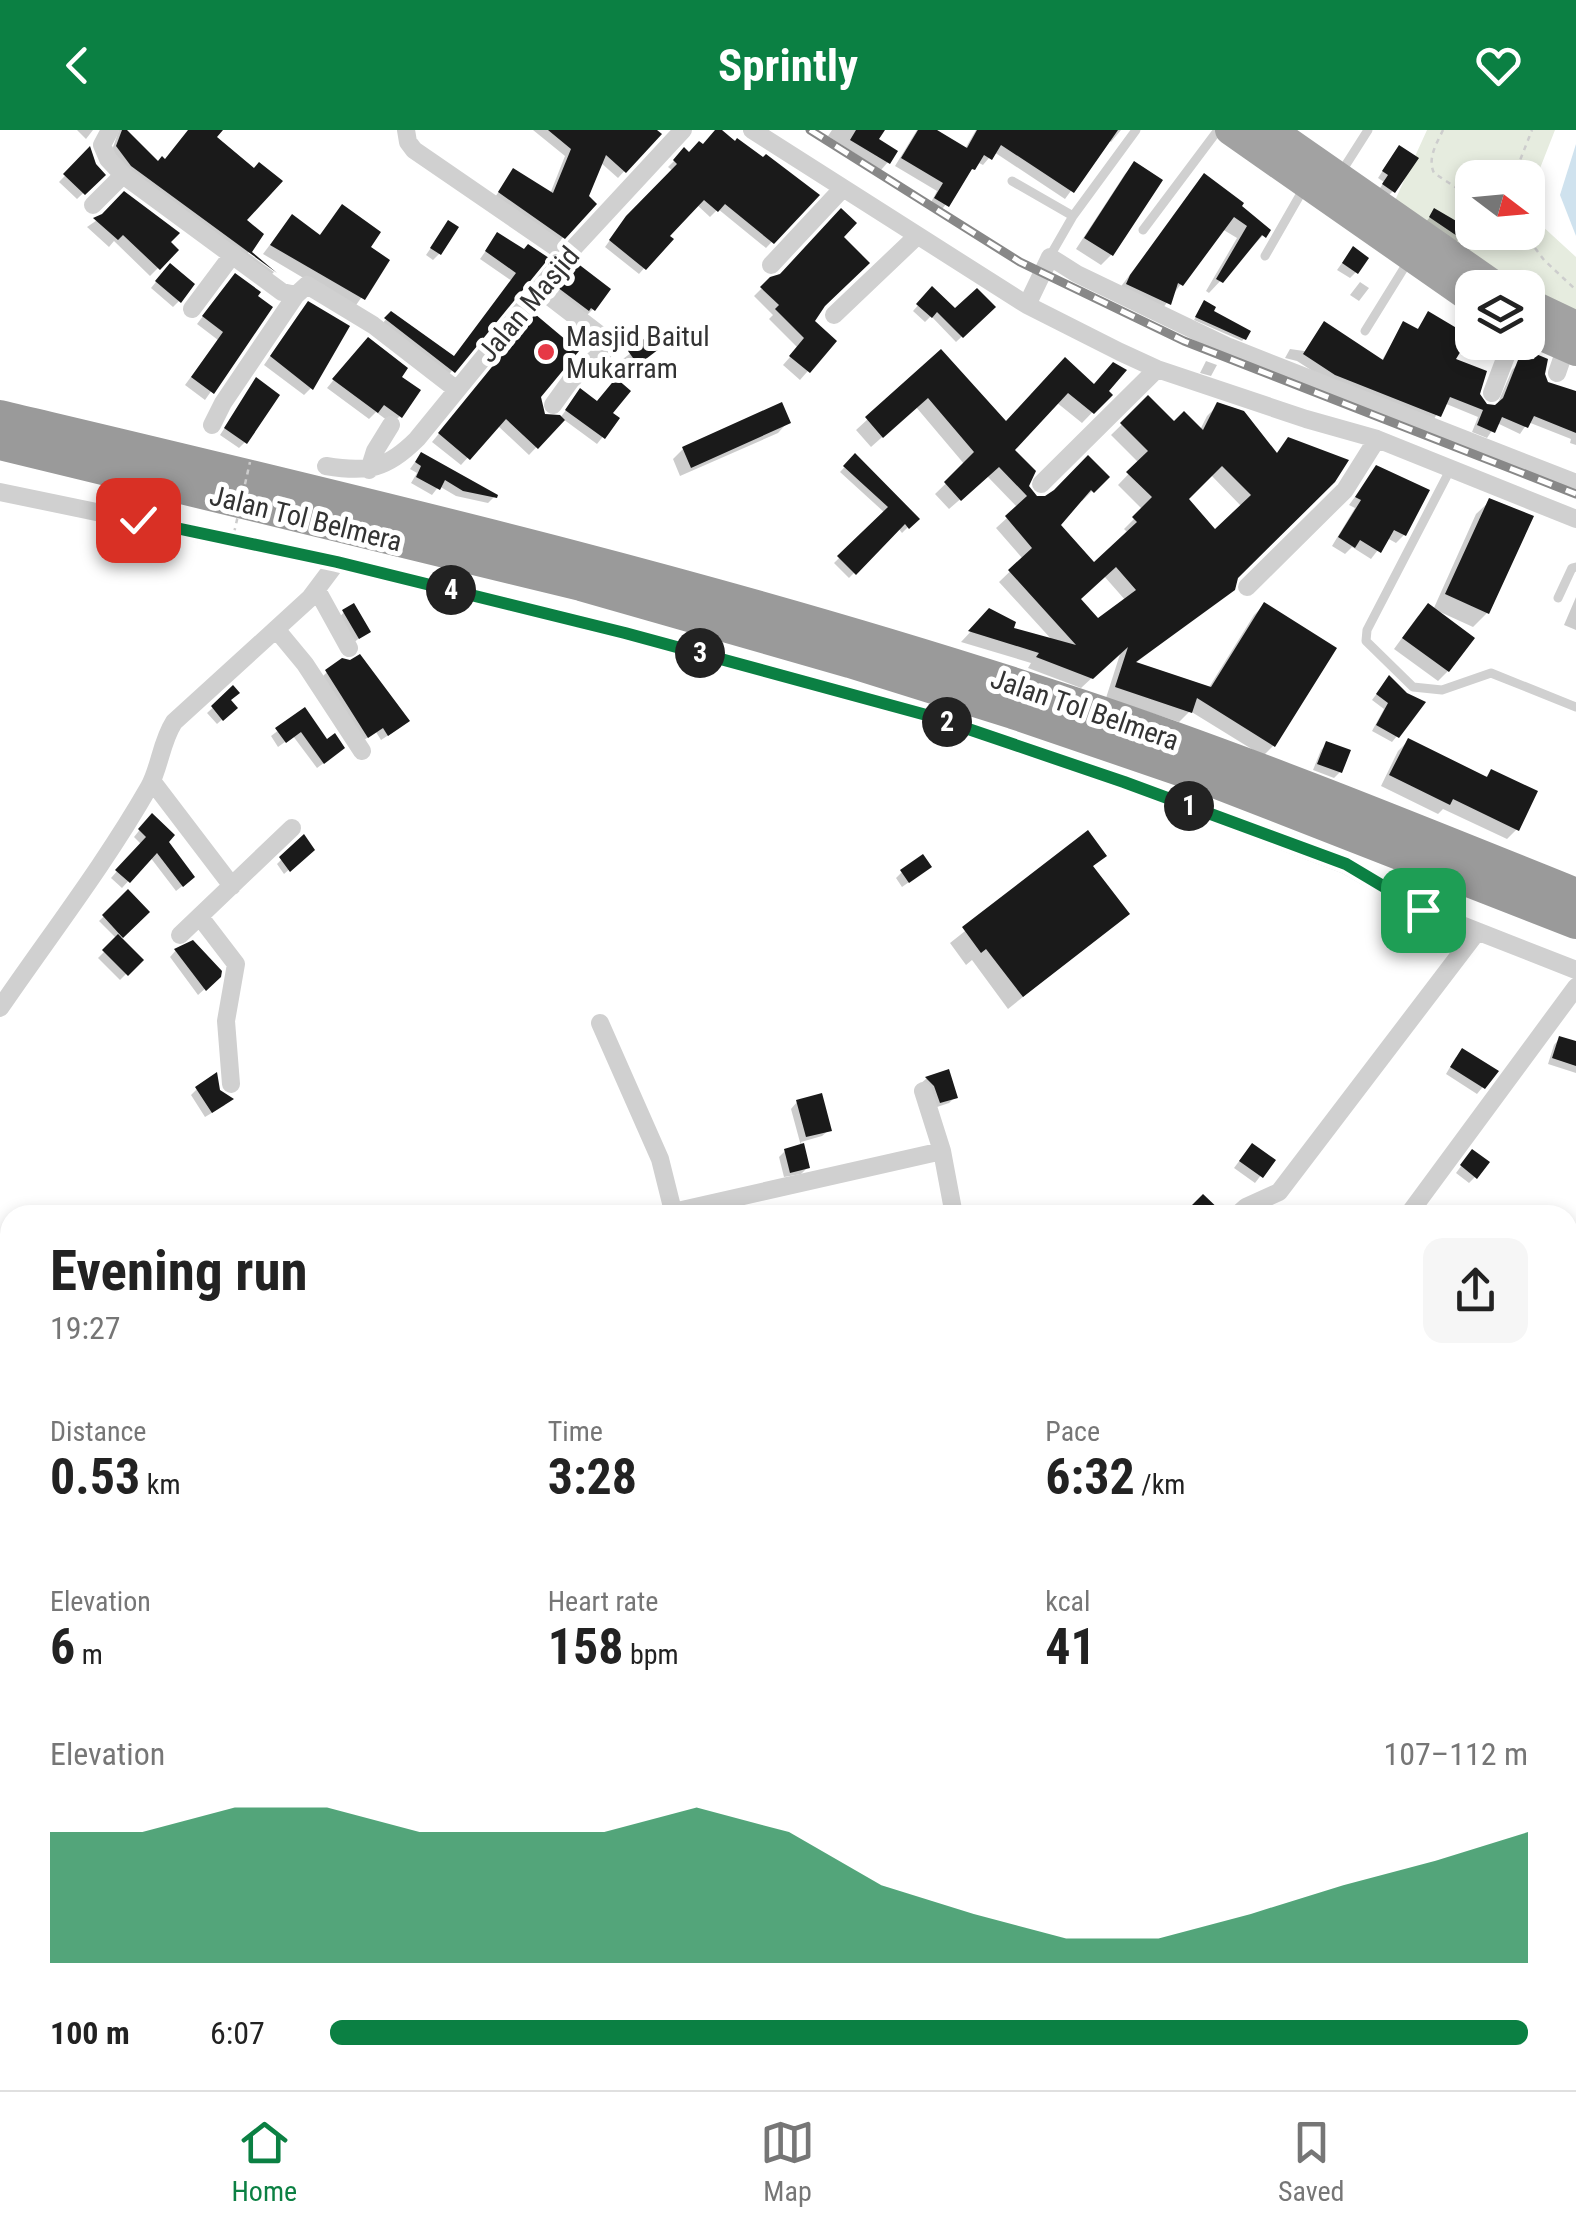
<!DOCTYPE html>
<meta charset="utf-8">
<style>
:root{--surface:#fff;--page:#f6f6f6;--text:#222;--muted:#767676;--line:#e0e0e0;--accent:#0b8043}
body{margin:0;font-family:"Roboto Condensed",sans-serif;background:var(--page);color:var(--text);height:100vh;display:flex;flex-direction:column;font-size:38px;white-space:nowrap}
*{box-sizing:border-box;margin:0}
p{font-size:32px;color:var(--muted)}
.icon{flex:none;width:55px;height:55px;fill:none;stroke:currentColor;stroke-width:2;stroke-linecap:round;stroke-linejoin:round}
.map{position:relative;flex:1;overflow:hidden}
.panel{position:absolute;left:0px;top:1075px;width:1578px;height:885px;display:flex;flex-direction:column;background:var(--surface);border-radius:30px 30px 0 0;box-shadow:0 5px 15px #0003}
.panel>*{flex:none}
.needle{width:65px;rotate:106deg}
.tools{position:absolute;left:1455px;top:30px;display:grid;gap:20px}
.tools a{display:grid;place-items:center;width:90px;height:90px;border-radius:20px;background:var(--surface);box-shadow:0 5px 15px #0003;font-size:50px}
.pin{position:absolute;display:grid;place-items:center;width:85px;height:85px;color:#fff;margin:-42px;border-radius:20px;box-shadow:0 5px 15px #0006}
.km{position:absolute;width:50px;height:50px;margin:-25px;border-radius:50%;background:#222;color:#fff;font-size:28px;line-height:50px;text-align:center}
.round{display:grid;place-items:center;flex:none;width:105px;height:105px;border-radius:20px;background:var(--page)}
.summary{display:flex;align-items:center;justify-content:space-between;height:170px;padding:0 50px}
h1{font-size:55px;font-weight:700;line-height:75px}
.figures{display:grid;grid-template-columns:repeat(3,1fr);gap:15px;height:170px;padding:10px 50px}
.figures div{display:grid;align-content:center}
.figures b{font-size:50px;font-weight:700}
.figures small{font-size:28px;font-weight:400}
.figures p{font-size:28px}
.chart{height:280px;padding:20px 50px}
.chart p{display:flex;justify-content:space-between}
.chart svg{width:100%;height:180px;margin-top:10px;fill:var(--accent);opacity:.7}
ul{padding:0 50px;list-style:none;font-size:32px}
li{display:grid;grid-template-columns:160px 120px 1fr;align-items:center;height:75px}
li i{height:25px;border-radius:12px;background:var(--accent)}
header{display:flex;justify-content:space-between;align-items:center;height:130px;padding:0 50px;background:var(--accent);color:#fff;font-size:45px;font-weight:700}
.dock{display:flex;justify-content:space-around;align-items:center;height:140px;border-top:2px solid var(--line);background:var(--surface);font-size:28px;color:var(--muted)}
.dock a{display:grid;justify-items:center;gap:5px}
.dock .current{color:var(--accent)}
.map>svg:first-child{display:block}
</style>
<header><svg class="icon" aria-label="back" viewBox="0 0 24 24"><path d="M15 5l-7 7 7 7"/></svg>Sprintly<svg class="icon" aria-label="heart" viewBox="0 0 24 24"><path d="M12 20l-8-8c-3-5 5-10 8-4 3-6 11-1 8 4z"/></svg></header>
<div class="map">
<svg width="1576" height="1960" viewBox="0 0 1576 1960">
<rect width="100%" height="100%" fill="#fff"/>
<!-- green -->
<path fill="#e6ecdf" d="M1427,0H1555L1528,69V48H1472V102H1528V83L1576,127V190L1528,164V158L1516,157L1387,88Z"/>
<!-- water -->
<path fill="#cfe2ee" d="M1576,14V106L1560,65Z"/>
<!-- shadow -->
<path fill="#0003" fill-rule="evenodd" d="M77,0H93L86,9Z
M119,0H123L158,34L164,32L190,0H219L213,7L244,90L261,104L248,123L274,142L270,146L125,41L111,23Z
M533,0H653L658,4L618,48L600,32L586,67L594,74L557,114L493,70L513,41L550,64L565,26Z
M719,0L816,65L766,118L718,79L710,87L696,74L666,106L670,109L639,144L605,117L621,95L673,41L668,37L684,21L689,25L703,17Z
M832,0H877L876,10L888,32L881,40L828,6Z
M917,0H937L965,19L976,0H1121L1111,12L1108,10L1065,69L994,22L983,35L977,32L940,82L929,76L937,61L895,36Z
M89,21L102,45L77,69L59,52Z
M1393,25V61L1387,67L1378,61L1384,52L1378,48Z
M1135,34L1159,51L1111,125L1101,135L1076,119L1125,44Z
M1204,47L1268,100L1209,163L1206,161L1237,108L1222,99L1157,186L1119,159Z
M342,77L367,117L387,131L354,178L263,124L284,96L318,107Z
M1435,81L1466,100L1454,115L1424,94Z
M103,86L176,120L150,146L114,111L109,117L87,97Z
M448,93L439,124L433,130L426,125Z
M497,105L524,122L545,128L446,248L380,196L391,184L453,229L512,151L480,129Z
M840,107L823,176L811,192L834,211L800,250L783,235L798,218L769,189L773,185L754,166L771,149Z
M1347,126L1356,142L1350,148L1337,140Z
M164,142L179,171L173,177L151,158Z
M567,146L593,179L583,189L549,168Z
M1360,152L1369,158L1359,171L1350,165Z
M228,153L270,177L205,270L185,255L218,210L197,194Z
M932,160L955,181L993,177L956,212L931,186L925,192L913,181Z
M1202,176L1210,182L1244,209L1242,211L1194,190Z
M301,181L311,258L304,265L264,235Z
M1428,184L1453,230L1486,277L1497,275L1512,240L1519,233L1542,245L1551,257L1576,263V315L1570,313L1571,309L1528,292L1520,304L1497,293L1487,308L1472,302L1478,287L1444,273L1432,292L1328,251L1297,231L1285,228L1290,219L1381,232L1403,194L1416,201Z
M528,195L543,287L560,288L575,268L617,289L597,314L563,289L529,325L497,295L461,335L432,312Z
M649,209L650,225L631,239L623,229Z
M360,218L400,286L392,294L376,282L369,289L327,258Z
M941,222L1006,294L1065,231L1093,257L1109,265L1082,293L1056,272L1012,320L1026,357L1036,368H1046L1106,347L1082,371L1080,369L1057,395L1094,435L1128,403L1124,399L1143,380L1118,355L1139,333L1111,305L1148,269L1174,294L1200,300L1207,286L1218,275L1275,325L1289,310L1233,459L1134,534L1208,559L1254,485L1264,475L1273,616L1263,626L1190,581L1179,592L1106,568L1121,521L1081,558L1028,538L1031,533L961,512L990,481L1011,500L1053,511L999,452L1023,429L996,398L1018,378L987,346L949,379L935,364L965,335L916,277L871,317L856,300ZM1210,344L1242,377L1215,403L1186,369ZM1104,446L1126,471L1098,492L1078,469Z
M1206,231L1217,235L1211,246L1200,243Z
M256,250L245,312L239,318L220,305Z
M788,292L778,303L680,346L673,329L683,319Z
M855,326L916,389L902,403L898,398L849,448L834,433L885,383L840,342Z
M415,332L495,366L488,373L456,366L439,356L432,365L411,353L417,343L410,339Z
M1376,338L1404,405L1396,413L1387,408L1371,429L1352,417L1345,424L1332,416L1355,378L1349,375Z
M1490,371L1487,483L1473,497L1438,481L1448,541L1438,551L1394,519L1418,486L1433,480L1476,384Z
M1576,467V500L1564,495Z
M344,482L368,501L352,514L338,489Z
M327,542L401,597L381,610L376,602L361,612L321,548Z
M1384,554L1397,606L1392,612L1372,601L1384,579L1372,570Z
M233,559L228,570L235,578L217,594L207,583Z
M304,581L336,624L317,638L293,606L278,617L271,606Z
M1408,611L1485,648L1491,642L1517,699L1507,709L1443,679L1438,684L1381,656L1398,621Z
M1327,614L1340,642L1334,648L1313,640L1321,620Z
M146,692L165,712L186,753L176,761L150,727L122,758L111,748L141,714L134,707Z
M1087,704L1104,725L1091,738L1127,784L1008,879L972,830L966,835L950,813Z
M303,708L311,720L284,744L277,734Z
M902,742L922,743L902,757L896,748Z
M128,763L147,782L119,809L140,830L120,850L98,828L117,809L99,791Z
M177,819L219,846L198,865L170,827Z
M1560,908L1576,914V943L1548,934L1554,915Z
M1456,927L1495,942L1477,964L1446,944Z
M947,942L955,967L949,973L934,978L920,954L926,949Z
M197,959L225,975L205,987L191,965Z
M797,972L829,1000L822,1006L801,1012L808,1037L801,1044L784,1047L779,1027L785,1021L801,1016L791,979Z
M1246,1022L1272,1031L1255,1053L1234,1038Z
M1467,1028L1475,1047L1469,1053L1456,1043Z
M841,1075L844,1085H816L822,1079Z
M1568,1312L1576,1320V1330L1568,1339Z
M3,1526L10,1534V1599L6,1603L0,1595V1528Z
M1576,1876V1960H1575L1561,1950H1568V1888Z
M454,1950H461L469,1960H442Z
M518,1950H552L539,1960H525Z
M596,1950H619L627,1960H589L588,1958Z
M719,1950H761L769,1960H706Z
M1128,1950H1174L1163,1960H1122L1120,1958Z
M1328,1950H1368L1373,1953L1378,1950L1392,1960H1340Z
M1451,1950H1464L1462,1953L1474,1960H1450Z
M1501,1950H1519L1512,1960H1494Z"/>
<!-- building -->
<path fill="#1a1a1a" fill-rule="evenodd" d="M122,0H127L158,31L162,26L165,29L188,0H223L217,7L254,38L259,32L283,51L247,90L264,104L252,122L277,143L131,36L116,16Z
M548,0H657L662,4L626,43L606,25L589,66L597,74L565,109L498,62L513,38L553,63L571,19Z
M715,0H722L735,11L737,8L763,27L766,24L820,65L774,114L725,74L718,82L704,70L670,106L674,109L646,140L609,110L626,86L677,34L673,30L684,17L689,22L699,11L703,14Z
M856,0H885L879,9L898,21L890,34L850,10Z
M918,0H937L967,18L977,0H1118L1074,63L1001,15L992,30L984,25L975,40L972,39L949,77L934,68L943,53L901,28Z
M1399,15L1419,28L1395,63L1382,54L1388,45L1382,41Z
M90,16L96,34L106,45L85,65L63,44Z
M1134,31L1163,50L1113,126L1084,108Z
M1204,43L1244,73L1242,76L1271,100L1266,108L1262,105L1223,153L1216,149L1247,96L1234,87L1183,156L1178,153L1171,175L1126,154L1130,145Z
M124,61L180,103L171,112L179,120L160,140L123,105L118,110L93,88L102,84Z
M342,74L381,102L371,117L390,130L365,170L270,115L292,84L320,105Z
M841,78L857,93L844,107L870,133L825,176L815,191L837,211L810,243L789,226L804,208L775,179L779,175L760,157L770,147L780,144Z
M1434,78L1470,99L1463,110L1429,87Z
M448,90L459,97L441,125L430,118Z
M497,102L524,119L528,114L549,128L455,243L384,188L391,181L454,226L516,143L485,121Z
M1353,116L1369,128L1358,144L1342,133Z
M170,133L195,154L181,173L155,151Z
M577,133L611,159L595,181L591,178L589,181L557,157Z
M235,143L261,162L258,166L273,177L214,264L191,247L223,202L202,186Z
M932,156L955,178L977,158L996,177L963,208L937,182L932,188L916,174Z
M1204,170L1216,177L1214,181L1251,201L1246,210L1195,187Z
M308,171L350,196L313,260L270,226Z
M1428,181L1470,206L1456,229L1487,241L1480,264L1487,274L1495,275L1503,268L1518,230L1534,229L1536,224L1548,229L1545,244L1548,252L1576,261V303L1534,286L1528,298L1502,287L1495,303L1477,295L1483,280L1450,267L1441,287L1335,245L1303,224L1324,191L1383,230L1403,191L1418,199Z
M535,184L579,221L541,267L545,284L560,285L565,290L538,319L506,289L470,330L438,303Z
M649,205L659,219L638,235L628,221Z
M368,207L408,238L402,247L421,260L402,288L384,275L378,283L332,249Z
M941,219L1006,291L1065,227L1094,254L1113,232L1127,240L1109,261L1113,265L1094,284L1068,263L1015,320L1036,341L1029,356L1037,366H1045L1054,360L1088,325L1110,347L1094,363L1091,360L1061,395L1094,432L1137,392L1132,387L1152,367L1126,342L1148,321L1120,293L1148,265L1174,291L1184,281L1203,300L1217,272L1244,281L1277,323L1288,307L1349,330L1335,352L1238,448L1235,460L1136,532L1211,557L1264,472L1337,518L1275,617L1197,568L1192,583L1115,557L1128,517L1093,549L1036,527L1039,523L968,501L989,478L1016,492L1014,498L1076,515L1008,440L1032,418L1005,386L1027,366L999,337L961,371L944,352L974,322L928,268L883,308L865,287ZM1222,336L1251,365L1215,399L1189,369ZM1116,437L1136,460L1098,488L1081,469Z
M256,247L280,265L247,314L224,298Z
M616,248L631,261L613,283L620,288L605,309L565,280L580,258L597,271Z
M782,272L791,293L691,338L682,317Z
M421,322L498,365L497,368L463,361L445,350L440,360L416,347L421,336L415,332Z
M855,323L920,389L909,399L905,394L856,445L837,426L888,377L843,336Z
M1376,335L1430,360L1406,406L1394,400L1381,423L1360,410L1355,418L1338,407L1361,370L1355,367Z
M1489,368L1534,386L1489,484L1445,464Z
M354,473L371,502L359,509L342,480Z
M1428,473L1475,508L1449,542L1402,508Z
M360,524L410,591L388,606L383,598L368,608L325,540L342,528L350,530Z
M1389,545L1407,563L1426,572L1399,608L1376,595L1388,573L1376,564Z
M233,555L240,563L231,570L238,578L223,591L211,576Z
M305,577L327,609L335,603L345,618L324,634L301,602L286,613L275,598Z
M1408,608L1487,647L1491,639L1538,661L1519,701L1453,669L1450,675L1389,645Z
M1326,611L1351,620L1342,643L1317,634Z
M152,683L175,705L169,712L195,747L183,757L157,723L130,753L115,740L146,707L138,699Z
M1088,700L1107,726L1093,736L1130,784L1023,867L986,819L981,823L962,797Z
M304,704L315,720L290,742L279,727Z
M923,724L932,737L909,753L900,740Z
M128,759L150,782L123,808L102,785Z
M118,804L144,830L128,846L102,820Z
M193,810L222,841L221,847L206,861L174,819Z
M1559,906L1576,911V936L1552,928Z
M1462,918L1499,941L1485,959L1450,937Z
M949,939L958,968L940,973L934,956L925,947Z
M217,942L220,960L234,969L212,983L195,957Z
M822,963L832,1001L806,1007L796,970Z
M804,1013L810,1038L790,1043L784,1019Z
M1252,1013L1276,1030L1263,1048L1239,1031Z
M1472,1019L1490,1032L1477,1049L1460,1035Z
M1203,1064L1225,1085H1197L1189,1078Z"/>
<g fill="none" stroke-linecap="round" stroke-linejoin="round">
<!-- path -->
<path stroke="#cdcdcd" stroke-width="2.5" stroke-dasharray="5 5" stroke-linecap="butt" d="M1443,0C1437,13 1427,28 1434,43L1472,68
M1513,48L1532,0
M1523,102L1544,130L1576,160"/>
<!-- service -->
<path stroke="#d0d0d0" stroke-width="9" d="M1340,44L1368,0
M1012,51L1073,86
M1143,100L1218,0
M1050,126L1073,86L1136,0
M1265,126L1304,58
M1365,201L1409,130
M1450,340L1367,500L1366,511L1413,557L1442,560L1491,543L1576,577
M1558,468L1572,438L1576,437"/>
<!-- minor -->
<path stroke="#d0d0d0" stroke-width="18" d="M110,0L102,15L108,29L123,45L282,162L296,165
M406,0L408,12L414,20L567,125
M752,0L1027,175L1120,222L1157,239L1306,289L1377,309L1576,389
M93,75L123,45
M771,135L843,58
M540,159L605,209V220L571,250L553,275
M1027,175L1050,127L1077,144L1229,217L1576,353
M192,179L233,124
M834,185L917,106
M1557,243L1566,217
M1492,263L1511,213L1523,219L1527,212
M212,295L223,273L296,165L307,155L373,195L457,260
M326,336C368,343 387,339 417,309L567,125L683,0
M369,340L375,321L391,295
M1041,354L1157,239
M0,362L337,432L625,503L929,586L1125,652L1346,735L1423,780L1576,840
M1247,457L1345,360L1377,309
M317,460L349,518
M276,499L305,534L362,621
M152,651L232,756
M200,787L236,834L226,891L231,954
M180,805L292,698
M0,878C50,805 105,734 149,657C160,637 161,612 174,592L310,468L337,432
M600,893L660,1029L674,1085
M923,961L942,1021L954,1085
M673,1082L942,1021
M1237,1085L1246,1077L1279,1062L1477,802
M1408,1085L1576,857
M1568,1368L1576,1357
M1568,1587L1576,1593
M1568,1847L1576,1854
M513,1950L521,1960
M1318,1950L1328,1960
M1558,1950L1566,1956
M675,1960L689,1950
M1187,1960L1200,1950"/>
<!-- tertiary -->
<path stroke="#d0d0d0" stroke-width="22" d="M1568,1743L1576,1731
M1437,1960L1441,1950"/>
<!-- trunk -->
<path stroke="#a2a2a2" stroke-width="30" d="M1230,0L1472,169
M1271,0L1498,158
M1528,173L1576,196
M1528,200L1576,221"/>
<!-- motorway -->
<path stroke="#9a9a9a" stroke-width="32" d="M0,286C362,372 727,457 1080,575C1248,631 1412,698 1576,764
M0,314L581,455L850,532L1013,583L1212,651L1576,793"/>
<defs>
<path id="rail" d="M810,0L1020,132L1184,211L1576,364"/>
</defs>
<!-- rail casing -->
<use href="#rail" stroke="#888" stroke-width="9"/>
<!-- rail -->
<use href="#rail" stroke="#fff" stroke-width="5" stroke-dasharray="15" stroke-linecap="butt"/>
<!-- path-bridge -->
<path stroke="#cdcdcd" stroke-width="2.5" stroke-dasharray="5 5" stroke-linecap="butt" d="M234,403L250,332"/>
</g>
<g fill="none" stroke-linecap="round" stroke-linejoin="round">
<defs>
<path id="route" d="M138,390L337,432L625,503L930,586L1124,652L1346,734L1423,780"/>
</defs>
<!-- route casing -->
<use href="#route" stroke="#fff" stroke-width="20"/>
<!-- route -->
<use href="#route" stroke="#0b8043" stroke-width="12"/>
</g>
<!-- markers -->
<circle fill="#e63946" stroke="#fff" stroke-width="4" cx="546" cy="222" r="10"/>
<g text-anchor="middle" stroke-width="10" stroke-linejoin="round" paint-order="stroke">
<!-- street labels -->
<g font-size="28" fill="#333" stroke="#fff">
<text transform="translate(528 174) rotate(-50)" y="10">Jalan Masjid</text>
<text transform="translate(306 388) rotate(14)" y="10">Jalan Tol Belmera</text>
<text transform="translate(1085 579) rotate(19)" y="10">Jalan Tol Belmera</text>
</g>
<!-- poi labels -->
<g font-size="28" fill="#333" stroke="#fff" text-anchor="start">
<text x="566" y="216">Masjid Baitul<tspan x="566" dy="32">Mukarram</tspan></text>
</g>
</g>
</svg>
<div class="tools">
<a><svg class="needle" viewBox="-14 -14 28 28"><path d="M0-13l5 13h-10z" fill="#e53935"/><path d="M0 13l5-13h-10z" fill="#767676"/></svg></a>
<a><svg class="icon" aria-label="layers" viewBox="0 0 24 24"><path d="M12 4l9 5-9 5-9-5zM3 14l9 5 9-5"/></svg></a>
</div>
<div class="pin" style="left:1423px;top:780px;background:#1e9e55"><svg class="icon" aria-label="arrive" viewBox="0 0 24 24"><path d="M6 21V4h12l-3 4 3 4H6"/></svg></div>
<div class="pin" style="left:138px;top:390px;background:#d93025"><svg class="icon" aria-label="check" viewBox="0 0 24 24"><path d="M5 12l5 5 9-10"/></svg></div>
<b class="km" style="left:1189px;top:676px">1</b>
<b class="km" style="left:947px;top:592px">2</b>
<b class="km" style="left:700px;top:523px">3</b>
<b class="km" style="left:451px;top:460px">4</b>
<section class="panel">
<div class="summary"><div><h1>Evening run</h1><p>19:27</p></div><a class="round"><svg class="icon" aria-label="share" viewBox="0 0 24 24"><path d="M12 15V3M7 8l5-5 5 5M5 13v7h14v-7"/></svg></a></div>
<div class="figures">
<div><p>Distance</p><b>0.53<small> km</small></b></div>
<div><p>Time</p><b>3:28</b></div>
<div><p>Pace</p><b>6:32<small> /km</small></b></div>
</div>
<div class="figures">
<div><p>Elevation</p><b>6<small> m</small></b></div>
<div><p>Heart rate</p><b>158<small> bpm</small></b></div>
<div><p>kcal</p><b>41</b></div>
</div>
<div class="chart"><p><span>Elevation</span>107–112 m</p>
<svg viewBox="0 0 160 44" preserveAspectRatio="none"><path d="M0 44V12L10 12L20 6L30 6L40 12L50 12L60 12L70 6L80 12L90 25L100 32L110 38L120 38L130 32L140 25L150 19L160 12V44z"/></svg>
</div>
<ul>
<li><b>100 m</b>6:07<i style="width:100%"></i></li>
</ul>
</section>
</div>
<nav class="dock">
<a class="current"><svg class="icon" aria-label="home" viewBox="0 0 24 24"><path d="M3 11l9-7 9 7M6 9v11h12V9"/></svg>Home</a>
<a><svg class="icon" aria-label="map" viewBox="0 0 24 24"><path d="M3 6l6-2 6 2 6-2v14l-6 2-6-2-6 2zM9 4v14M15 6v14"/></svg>Map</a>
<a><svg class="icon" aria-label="saved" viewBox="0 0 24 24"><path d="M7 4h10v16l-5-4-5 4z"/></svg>Saved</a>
</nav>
